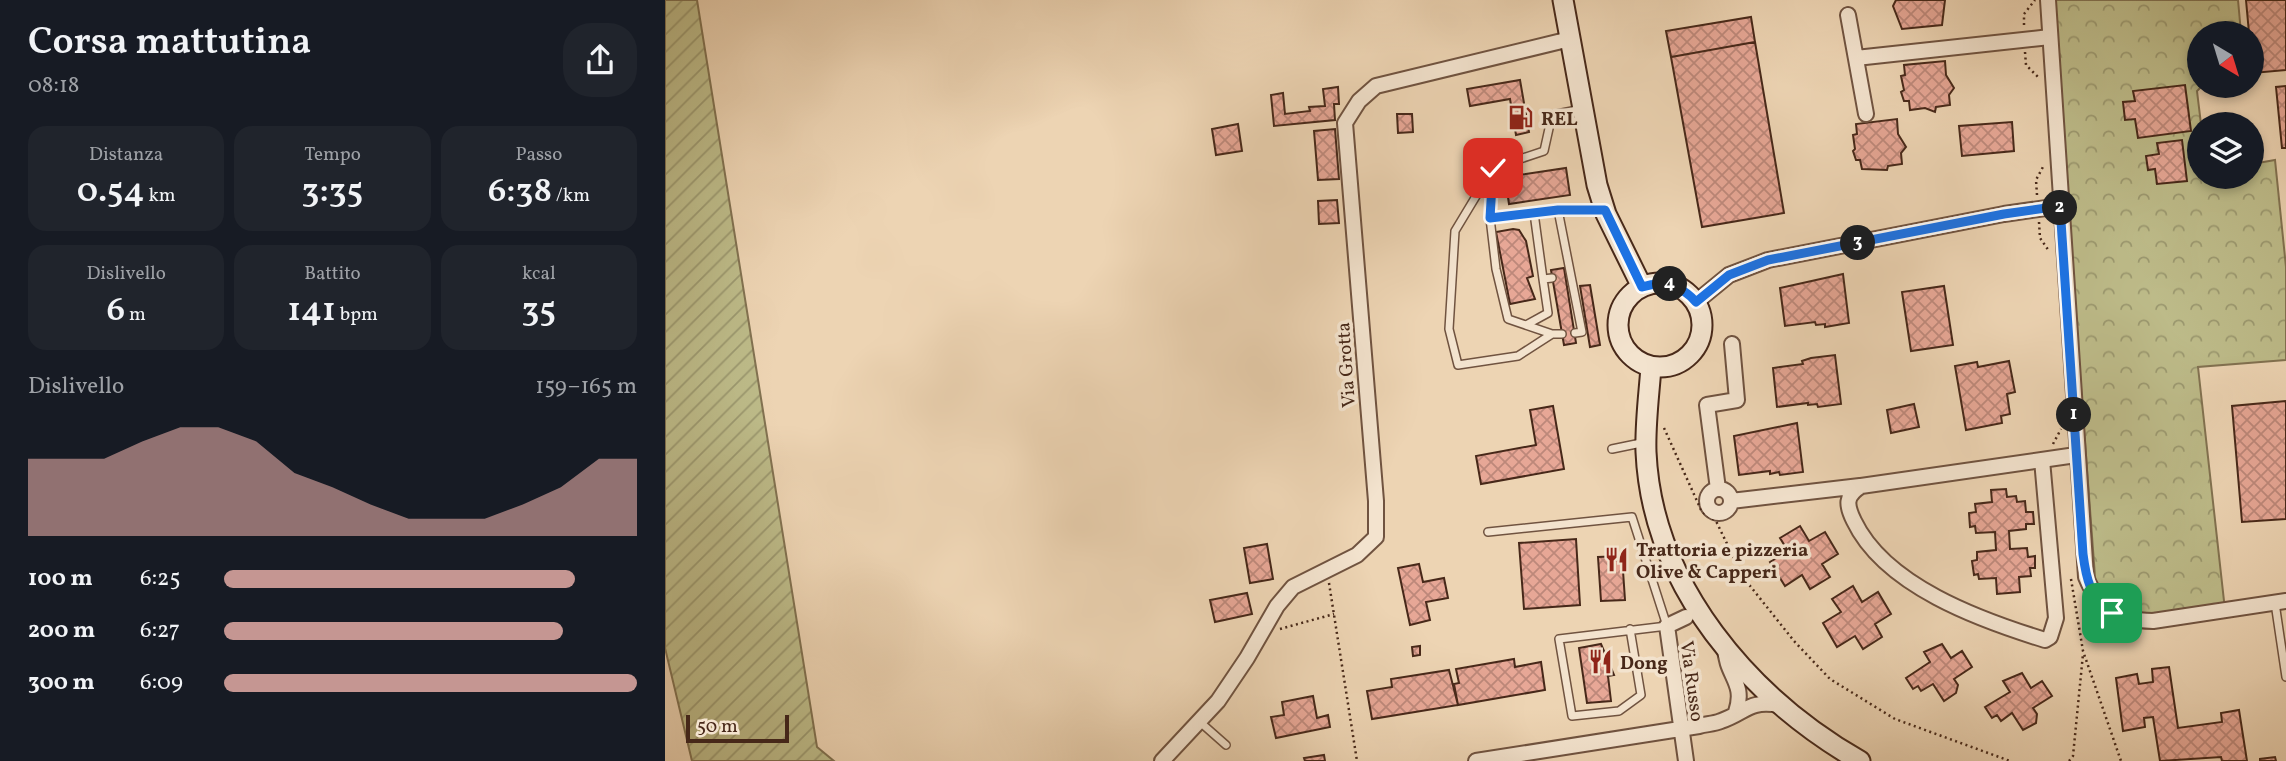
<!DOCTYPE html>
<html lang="it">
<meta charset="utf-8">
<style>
:root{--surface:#171b24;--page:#20242c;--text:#f1f3f6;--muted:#9ea1a6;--accent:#c59692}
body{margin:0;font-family:Vollkorn,serif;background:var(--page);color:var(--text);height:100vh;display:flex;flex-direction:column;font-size:26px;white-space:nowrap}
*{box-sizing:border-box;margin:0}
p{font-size:23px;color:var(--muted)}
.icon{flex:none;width:38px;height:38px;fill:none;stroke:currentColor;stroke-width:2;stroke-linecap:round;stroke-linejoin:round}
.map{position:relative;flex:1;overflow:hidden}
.drawer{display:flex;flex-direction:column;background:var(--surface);width:665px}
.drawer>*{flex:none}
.needle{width:46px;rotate:142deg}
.controls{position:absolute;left:1522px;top:21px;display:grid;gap:14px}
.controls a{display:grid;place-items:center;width:77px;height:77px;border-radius:50%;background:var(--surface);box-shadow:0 4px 10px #0003;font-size:35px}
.scale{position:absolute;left:21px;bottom:18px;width:103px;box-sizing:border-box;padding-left:7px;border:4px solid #472819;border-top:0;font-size:19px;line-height:24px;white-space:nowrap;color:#472819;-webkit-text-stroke:5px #f3e3ce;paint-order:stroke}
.pin{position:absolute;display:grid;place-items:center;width:60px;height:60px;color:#fff;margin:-30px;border-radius:14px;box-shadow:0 4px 10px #0006}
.km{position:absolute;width:35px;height:35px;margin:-18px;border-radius:50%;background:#222;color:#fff;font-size:19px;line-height:35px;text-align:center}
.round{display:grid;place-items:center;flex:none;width:74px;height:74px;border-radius:28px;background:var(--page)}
.head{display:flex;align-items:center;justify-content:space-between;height:119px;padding:0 28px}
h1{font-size:38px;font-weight:600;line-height:52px}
.metrics{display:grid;grid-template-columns:repeat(3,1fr);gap:10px;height:119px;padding:7px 28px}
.metrics div{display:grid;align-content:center;border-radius:18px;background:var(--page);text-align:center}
.metrics b{font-size:35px;font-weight:600}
.metrics small{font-size:19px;font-weight:400}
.metrics p{font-size:19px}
.chart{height:196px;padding:14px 28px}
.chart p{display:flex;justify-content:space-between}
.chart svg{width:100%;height:126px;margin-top:7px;fill:var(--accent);opacity:.7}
ul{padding:0 28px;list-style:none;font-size:23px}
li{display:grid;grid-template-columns:112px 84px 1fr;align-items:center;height:52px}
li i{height:18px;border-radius:9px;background:var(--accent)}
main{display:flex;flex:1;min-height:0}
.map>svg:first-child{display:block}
</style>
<main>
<section class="drawer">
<div class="head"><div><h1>Corsa mattutina</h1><p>08:18</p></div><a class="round"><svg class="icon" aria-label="share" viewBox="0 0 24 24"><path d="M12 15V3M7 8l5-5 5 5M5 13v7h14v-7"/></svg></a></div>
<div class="metrics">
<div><p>Distanza</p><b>0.54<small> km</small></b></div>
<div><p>Tempo</p><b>3:35</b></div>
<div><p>Passo</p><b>6:38<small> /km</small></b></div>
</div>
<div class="metrics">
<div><p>Dislivello</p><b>6<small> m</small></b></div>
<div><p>Battito</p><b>141<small> bpm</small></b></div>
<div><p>kcal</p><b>35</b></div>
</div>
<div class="chart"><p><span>Dislivello</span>159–165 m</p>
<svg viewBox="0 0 160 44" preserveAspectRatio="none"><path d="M0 44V17L10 17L20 17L30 11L40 6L50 6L60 11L70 22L80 27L90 33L100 38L110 38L120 38L130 33L140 27L150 17L160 17V44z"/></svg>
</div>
<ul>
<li><b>100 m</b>6:25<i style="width:85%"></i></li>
<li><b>200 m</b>6:27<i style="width:82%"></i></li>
<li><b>300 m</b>6:09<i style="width:100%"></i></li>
</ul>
</section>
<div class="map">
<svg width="1621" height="761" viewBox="0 0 1621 761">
<defs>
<pattern id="park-crowns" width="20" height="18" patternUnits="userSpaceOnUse" patternTransform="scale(1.75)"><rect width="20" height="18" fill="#bdbb89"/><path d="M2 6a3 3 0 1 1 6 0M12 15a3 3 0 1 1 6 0" fill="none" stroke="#9b986f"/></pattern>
<pattern id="garden-furrows" width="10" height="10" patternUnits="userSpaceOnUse" patternTransform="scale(1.75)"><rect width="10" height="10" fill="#bdbb89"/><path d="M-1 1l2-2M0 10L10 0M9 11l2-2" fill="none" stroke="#9b986f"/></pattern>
<pattern id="building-cross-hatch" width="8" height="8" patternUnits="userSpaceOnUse" patternTransform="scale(1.75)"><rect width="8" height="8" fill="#e7a796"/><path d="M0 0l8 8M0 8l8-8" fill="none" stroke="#bd887a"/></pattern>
</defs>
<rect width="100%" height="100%" fill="#edd4b3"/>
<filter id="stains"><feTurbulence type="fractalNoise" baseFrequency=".00286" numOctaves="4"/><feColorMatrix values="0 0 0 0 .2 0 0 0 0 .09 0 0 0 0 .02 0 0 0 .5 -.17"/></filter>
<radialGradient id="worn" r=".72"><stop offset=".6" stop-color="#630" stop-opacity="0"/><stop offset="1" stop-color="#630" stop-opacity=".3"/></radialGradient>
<!-- park -->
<path fill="url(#park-crowns)" stroke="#827251" stroke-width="2" d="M1387,0H1573L1576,33H1535L1537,86L1532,91L1536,124L1535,177H1587V164L1610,160L1621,267V360L1533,367L1560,610L1434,630Z"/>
<!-- garden -->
<path fill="url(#garden-furrows)" stroke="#827251" stroke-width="2" d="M0,0H32L152,747L169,761H27L0,648Z"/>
<!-- building -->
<path fill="url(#building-cross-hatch)" stroke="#472819" stroke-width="2" d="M1231,0H1280L1277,25L1237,29L1228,6Z
M1581,0H1621V70L1588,73L1587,33H1584Z
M1086,17L1090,42L1006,57L1001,31Z
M1090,42L1119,213L1037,227L1006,57Z
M1280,61L1281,75L1289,88L1284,95L1285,105L1271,107L1270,112L1260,108L1245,110L1244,101H1239L1236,92L1239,90L1236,76L1240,75L1239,65Z
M855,80L864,132L851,135L845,99L805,106L802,89Z
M1520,85L1526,131L1473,138L1470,119L1460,120L1458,102L1470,101L1468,91Z
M1621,86V148H1617L1611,87Z
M673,87L674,104H669L670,120L609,126L606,95L618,93L620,114L645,111L644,107L660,106L658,89Z
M732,114H747L748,132L733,133Z
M1232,119L1233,134L1241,147L1236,153L1237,164L1223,166L1222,170L1197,169L1195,160H1191L1188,151L1190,149L1188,135L1192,134L1191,124Z
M1347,122L1349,151L1297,156L1294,126Z
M573,124L577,151L551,155L547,129Z
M670,129L674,179L653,180L649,131Z
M1517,140L1522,181L1492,184L1490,169L1483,170L1481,156L1494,154L1492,143Z
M901,168L905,195L844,204L840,177Z
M672,200L674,223L654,224L653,201Z
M848,229L854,230L861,241L868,276L862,278L870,299L845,304L831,232Z
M899,268L911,343L899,345L886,270Z
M1178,274L1184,323L1160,327V324L1151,325L1150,322L1120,326L1115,288Z
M925,285L935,345L925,347L915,286Z
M1279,286L1288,345L1246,351L1237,292Z
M1170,355L1176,404L1153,407L1152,404L1143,405V403L1112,407L1108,368L1138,364L1137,361L1146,358Z
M1344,361L1350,392L1342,394L1345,414L1336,416L1337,423L1301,430L1290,366L1312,362L1313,367Z
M1621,401V519L1577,522L1567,406Z
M1249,404L1254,427L1226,433L1222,410Z
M888,406L899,469L816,484L811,456L871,445L865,410Z
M1132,423L1138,472L1115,475L1114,472L1105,474V471L1074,475L1069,436Z
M1341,489L1342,497L1351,496L1352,502L1360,501L1361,512H1368L1369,524H1361V529L1344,531L1345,549L1362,548L1363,557L1370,556V568H1365L1366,576L1354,577L1355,592L1332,594L1331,578L1314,579L1313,574L1309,575L1307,561L1312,560V552L1331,550L1330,532L1311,533L1310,526L1305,527L1304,513L1311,512L1310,504L1327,502L1326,490Z
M1135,526L1144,541L1160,532L1173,554L1157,564L1165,577L1145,589L1137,575L1120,586L1105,562L1123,551L1115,538Z
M911,539L915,605L859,609L854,543Z
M602,544L608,579L585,583L579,548Z
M957,556L960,600L936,601L933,557Z
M754,564L758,582L779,578L783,598L761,602L765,620L745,625L733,568Z
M1188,586L1197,602L1213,592L1226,614L1210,624L1217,637L1198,649L1190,636L1172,647L1158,623L1176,612L1167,599Z
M582,593L587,614L550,622L545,600Z
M936,644L949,675L943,676L946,701L922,703L914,648Z
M1277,644L1286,658L1297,651L1307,667L1289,679L1293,685L1291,693L1279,701L1268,684L1256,691L1253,686L1248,689L1241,678L1265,662L1259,652Z
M755,646V655L748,656L747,647Z
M849,659L850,667L876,662L880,690L793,705L789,684L794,683L791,669Z
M1504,667L1513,728L1557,722L1556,713L1574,710L1582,761H1557L1556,757L1495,761L1488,717L1479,718L1480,727L1458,731L1451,678L1472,674L1474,684L1488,682L1487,669Z
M784,670L793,705L707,719L702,691L727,687L726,679Z
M1357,673L1366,688L1377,681L1387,696L1368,708L1372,714L1371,723L1358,730L1347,713L1336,721L1332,715L1327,718L1320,707L1345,692L1338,681Z
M648,696L652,718L663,715L665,727L611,738L606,717L619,715L617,702Z
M659,755L660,761H640L639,758Z
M1610,757L1611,761H1595V759Z"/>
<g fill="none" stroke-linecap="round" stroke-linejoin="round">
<defs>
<path id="service" d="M827,170L825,218L893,210
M869,213L878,279
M825,218L831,269L843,319L887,334
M861,325L883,313L878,279L887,278
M910,333L917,332L893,210H939
M897,334H887L853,356L793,365L784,329L790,231L828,168L879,151L887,115L917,109
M947,449L981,442
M823,532L967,517L1002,626L894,639L907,716L954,711L976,695L965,629
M1610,603L1621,677
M535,722L561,745"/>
<path id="minor" d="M1383,0L1421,577C1436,613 1450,620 1488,621L1621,601
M1183,15L1201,114
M1191,58L1385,37
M1031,302L1064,275L1103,260L1339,214L1395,206
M1377,460L1391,618L1385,637L1380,640C1315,620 1220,586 1189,521C1181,505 1180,496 1196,486L1411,455
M1042 501a12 12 0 1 1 24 0a12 12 0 1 1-24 0Z
M1053,489L1042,405L1072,400L1067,344
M1066,501L1195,486
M1021,617L1002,626L1021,761
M1060,647C1061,677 1081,682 1071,712
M497,761L553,701L582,658L612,606L628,587L692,555L711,537V501L680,123L694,101L711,86L905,39
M811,761L1034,726C1041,724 1049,724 1056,721C1082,712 1083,700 1114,705"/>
<path id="secondary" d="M898,0L932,185L941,214L977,287
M953 325a42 42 0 1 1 84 0a42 42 0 1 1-84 0Z
M986,367C984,395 980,424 981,452C987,586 1085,698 1195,761"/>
</defs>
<!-- service casing -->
<use href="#service" stroke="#705340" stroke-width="10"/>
<!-- minor casing -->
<use href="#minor" stroke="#705340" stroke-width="18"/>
<!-- secondary casing -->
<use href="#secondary" stroke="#472819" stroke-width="23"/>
<!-- path -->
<path stroke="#472819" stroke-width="2.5" stroke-dasharray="2 3.5" stroke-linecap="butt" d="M1359,25V14L1370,0
M1360,52L1361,65L1374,78
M1372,195L1371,180L1379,165
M1374,222L1375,238L1384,251
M999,428L1037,512L1051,521L1078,577L1129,641L1165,679L1230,719L1345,761
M1388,444L1396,429
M1406,579L1418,651L1456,761
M664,583L692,761
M615,629L669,614
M1404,761L1408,756L1418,654"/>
<!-- service -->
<use href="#service" stroke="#f3e3ce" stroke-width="7"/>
<!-- minor -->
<use href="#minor" stroke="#f3e3ce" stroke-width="14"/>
<!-- secondary -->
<use href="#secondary" stroke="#f3e3ce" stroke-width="19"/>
</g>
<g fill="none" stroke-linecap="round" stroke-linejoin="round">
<defs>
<path id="route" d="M828,168L825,218L893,210H940L977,287C999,280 1016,285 1031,302L1064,275L1103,260L1339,214L1395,206L1418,554C1421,578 1425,598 1447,613"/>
</defs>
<!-- route casing -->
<use href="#route" stroke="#fff" stroke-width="14"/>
<!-- route -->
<use href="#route" stroke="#1a73e8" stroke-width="9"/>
</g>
<!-- icons -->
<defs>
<symbol id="fuel-bare" viewBox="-9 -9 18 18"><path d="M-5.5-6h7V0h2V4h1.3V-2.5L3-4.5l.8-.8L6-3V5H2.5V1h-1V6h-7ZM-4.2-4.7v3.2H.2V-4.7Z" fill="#8f2418" stroke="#f3e3ce" stroke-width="2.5" paint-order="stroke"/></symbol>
<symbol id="restaurant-bare" viewBox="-9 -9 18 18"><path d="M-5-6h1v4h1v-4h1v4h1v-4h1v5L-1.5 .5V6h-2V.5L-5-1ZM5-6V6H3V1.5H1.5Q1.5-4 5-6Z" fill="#8f2418" stroke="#f3e3ce" stroke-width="2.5" paint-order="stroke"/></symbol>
</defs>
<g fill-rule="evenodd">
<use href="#fuel-bare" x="838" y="100" width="35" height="35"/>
<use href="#restaurant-bare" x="934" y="542" width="35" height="35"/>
<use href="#restaurant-bare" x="918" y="644" width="35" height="35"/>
</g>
<g text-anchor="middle" stroke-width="7" stroke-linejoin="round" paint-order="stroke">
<!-- poi labels -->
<g font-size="19" font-weight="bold" fill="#472819" stroke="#f3e3ce" text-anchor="start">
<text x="876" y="125">REL</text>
<text x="971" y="556">Trattoria e pizzeria<tspan x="971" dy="22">Olive &amp; Capperi</tspan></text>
<text x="955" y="669">Dong</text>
</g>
<!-- street labels -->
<g font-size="19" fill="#472819" stroke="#f3e3ce">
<text transform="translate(680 365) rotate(-94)" y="7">Via Grotta</text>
<text transform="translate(1028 681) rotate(82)" y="7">Via Russo</text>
</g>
</g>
<rect width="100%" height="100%" filter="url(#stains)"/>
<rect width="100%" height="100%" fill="url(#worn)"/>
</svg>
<div class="controls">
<a><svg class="needle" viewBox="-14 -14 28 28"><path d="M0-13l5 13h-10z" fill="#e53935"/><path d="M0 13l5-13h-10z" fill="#9ea1a6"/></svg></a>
<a><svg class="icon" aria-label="layers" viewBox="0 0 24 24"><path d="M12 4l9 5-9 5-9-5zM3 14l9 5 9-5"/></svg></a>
</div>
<div class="scale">50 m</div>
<div class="pin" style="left:1447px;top:613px;background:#1e9e55"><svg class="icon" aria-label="arrive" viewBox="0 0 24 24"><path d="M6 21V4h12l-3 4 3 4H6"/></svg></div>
<div class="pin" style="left:828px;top:168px;background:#d93025"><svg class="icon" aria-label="check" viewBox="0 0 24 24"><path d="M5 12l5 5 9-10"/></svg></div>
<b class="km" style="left:1409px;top:415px">1</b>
<b class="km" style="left:1395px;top:208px">2</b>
<b class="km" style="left:1193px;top:243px">3</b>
<b class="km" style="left:1005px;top:284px">4</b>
</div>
</main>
